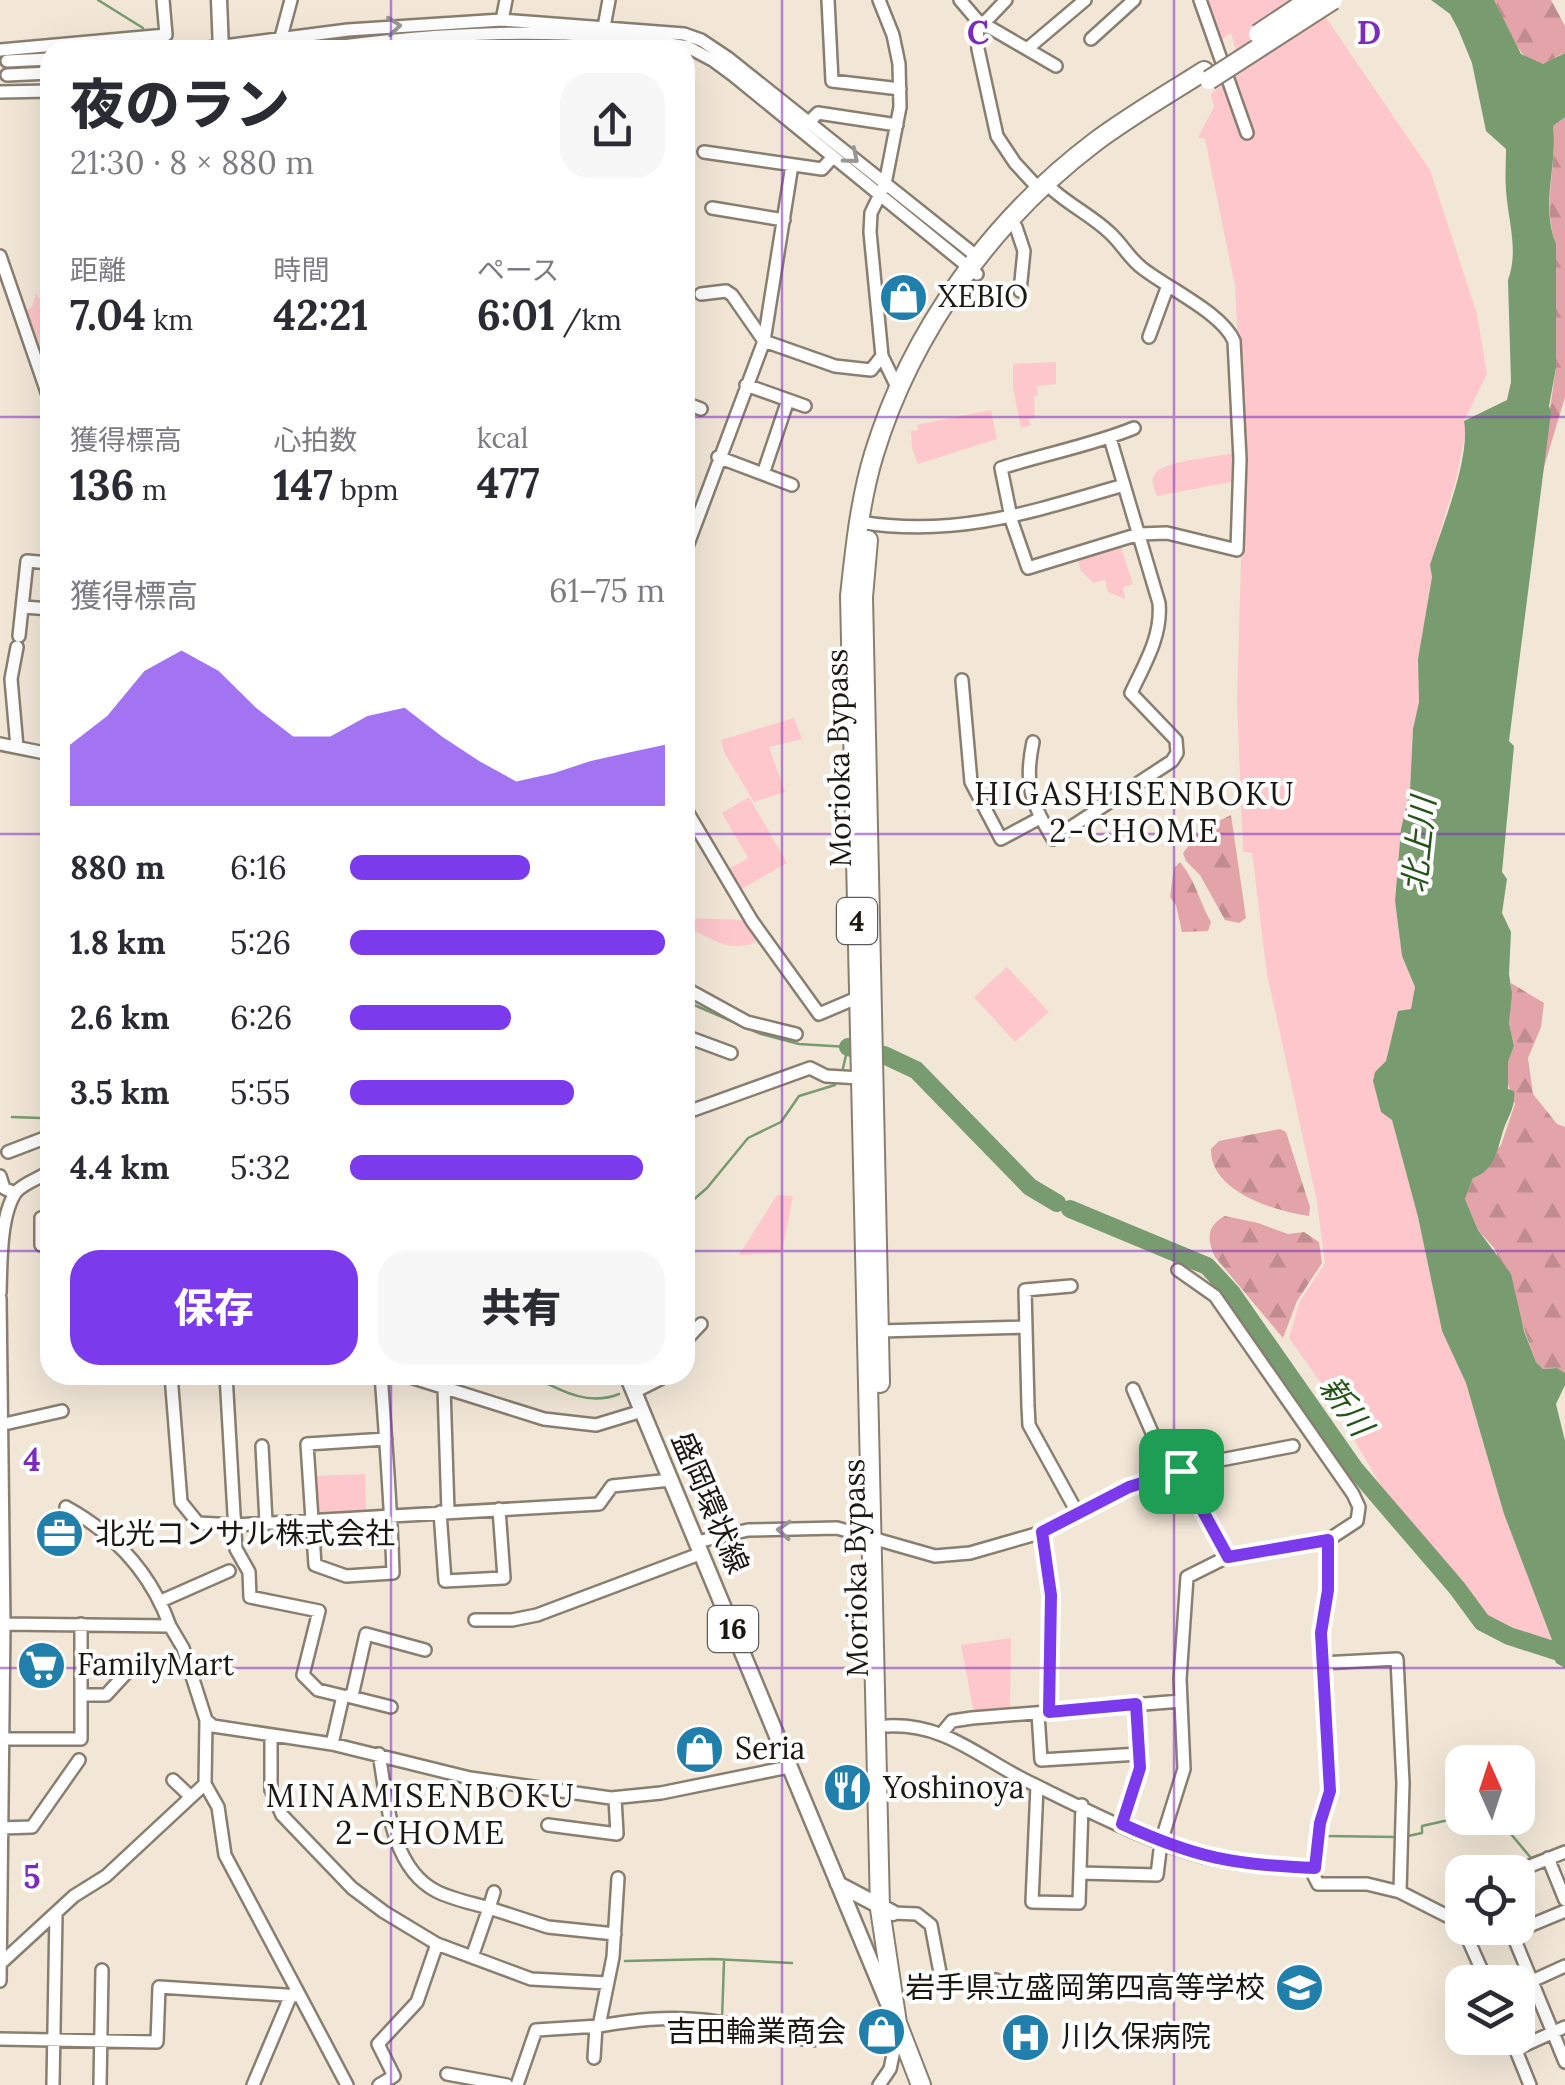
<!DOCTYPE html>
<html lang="ja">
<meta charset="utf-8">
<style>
:root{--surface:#fff;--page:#f7f7f7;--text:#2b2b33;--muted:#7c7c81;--accent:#7c3aed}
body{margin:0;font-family:Lora,"Noto Sans JP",serif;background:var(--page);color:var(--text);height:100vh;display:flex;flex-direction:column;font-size:38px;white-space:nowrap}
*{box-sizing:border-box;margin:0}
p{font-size:32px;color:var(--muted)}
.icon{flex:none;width:55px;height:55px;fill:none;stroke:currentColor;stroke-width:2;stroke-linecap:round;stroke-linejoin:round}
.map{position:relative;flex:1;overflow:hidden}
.panel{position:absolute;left:40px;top:40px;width:655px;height:1345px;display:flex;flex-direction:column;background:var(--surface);border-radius:30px;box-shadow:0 10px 40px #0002}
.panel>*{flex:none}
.needle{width:65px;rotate:357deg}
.buttons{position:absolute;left:1445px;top:1745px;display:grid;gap:20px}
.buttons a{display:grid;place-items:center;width:90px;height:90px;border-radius:20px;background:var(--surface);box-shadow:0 10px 40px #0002;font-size:50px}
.pin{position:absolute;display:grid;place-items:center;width:85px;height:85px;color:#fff;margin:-42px;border-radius:20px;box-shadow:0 5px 15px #0006}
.round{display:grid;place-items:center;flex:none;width:105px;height:105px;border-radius:30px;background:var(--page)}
.headline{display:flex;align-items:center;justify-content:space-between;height:170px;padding:0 30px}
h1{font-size:55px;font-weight:800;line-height:75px}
.figures{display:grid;grid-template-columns:repeat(3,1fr);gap:15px;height:170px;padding:10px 30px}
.figures div{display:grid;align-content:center}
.figures b{font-size:42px;font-weight:800}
.figures small{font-size:28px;font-weight:400}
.figures p{font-size:28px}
.chart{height:280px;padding:20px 30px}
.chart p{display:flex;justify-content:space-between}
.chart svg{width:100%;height:180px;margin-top:10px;fill:var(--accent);opacity:.7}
.button{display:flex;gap:20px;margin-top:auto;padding:20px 30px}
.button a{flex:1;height:115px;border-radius:30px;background:var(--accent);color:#fff;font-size:40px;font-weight:800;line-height:115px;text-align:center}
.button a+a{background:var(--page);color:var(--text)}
ul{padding:0 30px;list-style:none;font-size:32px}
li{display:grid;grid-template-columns:160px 120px 1fr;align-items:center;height:75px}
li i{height:25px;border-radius:12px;background:var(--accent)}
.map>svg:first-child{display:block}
</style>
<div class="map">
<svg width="1565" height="2085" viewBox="0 0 1565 2085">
<defs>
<pattern id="forest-firs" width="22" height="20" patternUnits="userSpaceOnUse" patternTransform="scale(2.5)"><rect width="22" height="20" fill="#e2a4a9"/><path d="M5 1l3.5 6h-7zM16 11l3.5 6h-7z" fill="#c18c90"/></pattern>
</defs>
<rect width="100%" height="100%" fill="#f2e7d7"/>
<!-- green -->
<path fill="#fdc7cb" d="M1204,0H1314L1430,170L1477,314L1487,374L1464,421L1466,431L1456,480L1430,565L1432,577L1418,659L1419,702L1413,729L1410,790L1401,829L1395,901L1402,956L1415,987L1411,1009L1398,1011L1386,1062C1368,1076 1376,1092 1381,1111L1392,1120L1418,1217L1442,1331L1466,1383L1504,1514L1552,1640L1549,1644L1488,1617L1388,1498L1323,1386L1289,1338L1300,1301L1325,1263L1317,1202L1267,974L1252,853L1243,852L1237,700L1244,460L1235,286L1205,139L1198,137L1214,107L1211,93L1242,72L1231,33L1221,40Z
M36,293L50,315L48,377L24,312L32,307Z
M1056,362V384L1037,386L1038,395L1034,396L1035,417L1029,419L1031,425L1021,428L1013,388V364Z
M991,410L997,439L918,464L912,448L911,431L918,430L917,425Z
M1235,453L1236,481L1157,496C1154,488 1150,481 1155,474C1164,460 1218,457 1235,453Z
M1121,547L1133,584L1123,587L1125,599L1108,592L1105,580L1093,583L1081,571L1078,560Z
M794,718L802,739L769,747L785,792L754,802L725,754L721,740Z
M749,797L787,863L738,891L727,870L748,858L722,813Z
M685,918L746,920L759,939C735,957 708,937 685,926Z
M1007,967L1049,1012L1015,1042L974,997Z
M777,1195L793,1196L782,1253L739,1255Z
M365,1474L366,1510L319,1512L316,1509L315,1476Z
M1011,1638L1010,1709L974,1714L961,1645Z"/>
<!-- forest -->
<path fill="url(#forest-firs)" d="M1494,0H1551L1565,26V53C1557,55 1550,63 1542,64C1521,69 1502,15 1494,0Z
M1565,117V397L1539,484L1556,368V244C1541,204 1558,165 1553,126Z
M1231,815L1246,918L1239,923L1225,920L1200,875L1186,861L1183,853L1202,829Z
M1180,862C1196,881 1199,901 1211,922L1208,931L1182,932L1176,905L1170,897L1174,868Z
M1511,983L1544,1003L1541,1027L1528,1058L1533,1094L1557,1124L1565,1127V1373L1557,1368L1543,1369L1536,1362L1495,1249L1478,1230L1465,1199L1473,1178L1501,1145L1515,1104L1508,1084V1062L1514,1046L1509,1023Z
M1280,1129L1286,1132L1310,1207L1309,1216C1275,1211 1210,1192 1211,1149L1219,1141Z
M1225,1216L1258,1223L1288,1234L1304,1232L1319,1242L1322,1263L1297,1301L1283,1338L1215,1257C1207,1240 1206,1226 1225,1216Z"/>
<!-- water -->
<path fill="#789b70" d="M1431,0H1494L1521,54L1543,64L1565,53V117L1553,126C1558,165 1540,204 1556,244V368L1549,406L1551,412L1509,741L1514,746L1502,872L1507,879L1502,913L1511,932L1509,974L1512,994L1509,1023L1514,1046L1508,1062V1089L1514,1091C1516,1107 1508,1116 1503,1131C1497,1151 1495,1170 1473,1178L1465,1199L1478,1230L1511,1274L1524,1331L1536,1362L1543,1369L1557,1368L1565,1373V1385L1556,1404L1565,1441V1668L1556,1663L1549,1644L1552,1640L1504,1514L1466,1383L1442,1331L1418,1217L1392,1120L1381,1112L1373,1081L1375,1072L1386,1061L1398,1011L1411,1009L1415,987L1402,956L1395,901L1401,829L1410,790L1413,729L1419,702L1418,659L1432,577L1430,565C1441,529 1471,458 1464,421L1507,400L1511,382L1508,280C1519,250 1508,221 1506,190C1505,177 1506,162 1506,149L1486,131L1472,63L1458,29L1450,14Z"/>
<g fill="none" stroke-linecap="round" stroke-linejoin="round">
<!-- stream -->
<path stroke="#789b70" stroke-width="2.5" d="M98,0L143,28
M685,1001L761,1034L799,1044L848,1047L843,1068
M12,1117L41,1118L49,1122
M685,1207L707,1188L748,1138L781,1122L799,1096L835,1085
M685,1272L692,1290
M530,1375C558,1389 587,1407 619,1394
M1483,1818L1505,1827L1531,1858L1565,1846
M1326,1836L1396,1837
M1408,1836L1422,1833V1826L1462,1817
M625,1961L713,1959L792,1963
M722,2019L724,1962"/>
<!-- river -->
<path stroke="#789b70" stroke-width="18" d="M848,1047L851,1048
M884,1055L916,1070L1030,1187L1057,1203
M1070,1209L1207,1266L1231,1292L1354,1468L1457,1588L1482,1622L1509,1636L1565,1654"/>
<defs>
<path id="minor" d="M828,0L832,81L900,89
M879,0L893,35L899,64L900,107L885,184L871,213L870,232L882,356L899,391
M960,0L977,20L978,49L997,136L1015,163L1039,189
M1200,0L1247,133
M502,20L506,0
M977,20L1056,66
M984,23L1006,0
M604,27L609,0
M1091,39L1134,0
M280,41L291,0
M1027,49L1085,0
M0,50L166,35L163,0
M193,50L348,30L502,20L684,34L701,40L728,58L980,259
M313,50C438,32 563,25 688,47L714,61L733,75L977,274
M7,61L50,59
M7,75L50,73
M0,92L50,91
M809,122L818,113L897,125
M704,152L822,169L832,158
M1053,190C1071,206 1092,216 1110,233C1122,244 1129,258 1142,268C1169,289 1222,313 1234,341L1240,459L1237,550L1167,533L1139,534L1028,568L1012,522L1001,468C1044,454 1093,445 1134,428
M712,208L784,220
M1016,227L1024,251L1020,291
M0,256L50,401
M701,294L726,291L732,295L764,341L835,366L871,370L882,356
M1149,337L1167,288
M746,385L805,406
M685,403L701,409
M718,457L792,485
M763,474L788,400
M859,522C956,538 1031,512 1124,485
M685,552L764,341L792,165
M24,607L50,609
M19,636L27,561L50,563
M17,647L11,679L17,747
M962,680L971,782L1001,839L1040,818
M685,717V721
M1033,742C1024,784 1031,803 1053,839L1172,761L1177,753L1176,740L1131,693C1145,663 1162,636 1159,603L1110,438
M0,744L50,754
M685,808L752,921L819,1014L859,997
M685,988L747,1022L796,1034
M685,1036L731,1053
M685,1113L810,1068L826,1076L861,1078
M8,1152L50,1136
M0,1176L4,1188L14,1193
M50,1214L41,1218V1245L50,1244
M1178,1270L1215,1296L1353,1494L1359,1507L1357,1521L1328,1540
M1071,1286L1025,1290L1028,1406L1029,1425L1078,1514
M0,1293C1,1263 0,1215 16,1192C25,1182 39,1179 50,1171
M0,1298L4,1624L0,1981
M880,1331L1026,1327
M685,1341L701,1324
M171,1375L181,1502L198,1523L235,1525L599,1504L612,1486L671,1480
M226,1375L236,1549L249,1572L250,1597L319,1611L303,1675L318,1690L343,1696L332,1744
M381,1375C386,1441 391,1507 393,1573L346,1576L315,1565L307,1444L386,1439
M404,1375L544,1419L596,1425L642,1411
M444,1388L448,1512
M1133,1389L1170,1474
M634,1392L668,1375
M9,1423L62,1411
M262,1446L266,1522
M1181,1471L1227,1557L1328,1540V1590L1321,1633L1322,1663L1397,1659L1403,1783L1400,1892L1461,1923
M66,1507C115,1534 151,1573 170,1626
M440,1512L445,1581L504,1578L499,1509
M1043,1532L1051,1595L1049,1712
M697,1542L748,1530L837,1528L935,1556L970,1553L1043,1532L1129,1487L1210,1462L1293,1446
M161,1601L229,1571
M475,1620H512L537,1615L702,1553
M4,1624L170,1626L183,1648L206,1720L213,1726L332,1744L470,1778L611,1798L661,1793L789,1767
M1322,1663L1330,1791L1321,1823L1314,1876L1318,1884H1367L1400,1892
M81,1695H106L130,1669
M347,1696L391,1707
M352,1696L366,1634L425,1650
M1038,1713L1041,1760L1139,1754
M206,1720L205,1784L218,1807L225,1855L300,1996
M887,1726C948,1723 981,1760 1033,1784C1084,1809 1154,1845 1209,1858C1243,1867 1280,1866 1315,1868
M942,1733L952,1721L972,1718L1181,1701
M271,1735V1790L282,1815L352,1888L384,1912L437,1944L417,2002L378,2044L394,2076L379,2085
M2,1739H81V1624
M379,1754C387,1799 390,1867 436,1891C451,1899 472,1903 489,1908L472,1957
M173,1780L191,1797
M1037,1786L1032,1902L1079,1903L1082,1805
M1122,1824L1140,1768L1136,1704
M548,1825L617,1834L615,1798
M1,1828L32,1827L79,1760
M1548,1858L1565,1900
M1515,1872L1565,1852
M1080,1873L1157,1875L1161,1842L1184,1769L1180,1679L1187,1577L1227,1557
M618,1878L613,1957L599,2026C634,2020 667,2016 703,2020C740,2024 775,2037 813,2040
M494,1892L489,1908L548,1927L615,1934
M1565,1911L1512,1933L1565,2062
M893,1913L917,1914L931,1925L942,1983L949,1986L996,1980
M1463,1928L1487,1982
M437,1944L531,1979L607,1983
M0,1964L74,1896L106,1876L205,1784
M1532,1981L1565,1966
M1511,2038L1530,2085
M0,2039L157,2042L159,1987L300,1996L347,2085
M1516,2049L1565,2027
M594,2058L596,2026
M447,2074L507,2085
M53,2085L56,1914
M100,2085L102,1970
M253,2085L291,1995
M517,2085L536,2030L599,2026
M879,2085L890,2069L894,2050"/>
<path id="major" d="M219,0L221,50
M627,1375L892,2013
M838,1884L893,1913"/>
<path id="highway" d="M868,540L863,597L880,1383
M921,2085L897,2023L880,1909L850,596C855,549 860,500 874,454C912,330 993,219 1095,142C1130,116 1168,94 1204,71"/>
</defs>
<!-- minor casing -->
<use href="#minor" stroke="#897f71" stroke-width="16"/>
<!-- major casing -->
<use href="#major" stroke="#897f71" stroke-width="19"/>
<!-- highway casing -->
<use href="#highway" stroke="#897f71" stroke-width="22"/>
<!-- minor -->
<use href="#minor" stroke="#fff" stroke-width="11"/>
<!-- major -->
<use href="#major" stroke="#fff" stroke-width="14"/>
<!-- highway -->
<use href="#highway" stroke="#fff" stroke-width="18"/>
<defs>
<path id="highway-bridge" d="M1258,34L1309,0
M1209,80L1333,0"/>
</defs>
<!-- highway-bridge casing -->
<use href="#highway-bridge" stroke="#897f71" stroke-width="22" stroke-linecap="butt"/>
<!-- highway-bridge -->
<use href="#highway-bridge" stroke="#fff" stroke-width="18"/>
</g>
<!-- one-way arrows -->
<defs><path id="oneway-chevron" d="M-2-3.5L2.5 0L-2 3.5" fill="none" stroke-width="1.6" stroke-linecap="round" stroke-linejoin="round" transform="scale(2.5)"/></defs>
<g stroke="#989794">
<use href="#oneway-chevron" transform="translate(394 26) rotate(-6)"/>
<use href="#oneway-chevron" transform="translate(852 157) rotate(40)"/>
<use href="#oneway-chevron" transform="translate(784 1530) rotate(-176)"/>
</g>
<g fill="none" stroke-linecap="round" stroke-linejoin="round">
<defs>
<path id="route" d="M1181,1471L1228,1557L1328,1540V1590L1321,1633L1330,1791L1320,1823L1315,1868C1234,1865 1196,1858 1122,1824L1140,1768L1136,1704L1049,1712L1051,1595L1042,1532L1129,1487Z"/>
</defs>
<!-- route casing -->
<use href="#route" stroke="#fff" stroke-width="20"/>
<!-- route -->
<use href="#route" stroke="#7c3aed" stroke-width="12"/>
</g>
<!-- grid -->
<path fill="none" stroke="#7b2cbf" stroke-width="2.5" stroke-opacity="0.55" d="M391,0V50M782,0V2085M1174,0V2085M0,417H50M685,417H1565M0,834H50M685,834H1565M0,1251H50M685,1251H1565M391,1375V2085M0,1668H1565"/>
<!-- icons -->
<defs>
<symbol id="shop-disc" viewBox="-11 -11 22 22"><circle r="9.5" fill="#207fab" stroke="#fff"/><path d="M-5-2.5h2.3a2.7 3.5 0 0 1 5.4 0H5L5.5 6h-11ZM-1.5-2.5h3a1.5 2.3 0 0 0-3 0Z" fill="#fff"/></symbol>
<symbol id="office-disc" viewBox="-11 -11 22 22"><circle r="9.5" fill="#207fab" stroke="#fff"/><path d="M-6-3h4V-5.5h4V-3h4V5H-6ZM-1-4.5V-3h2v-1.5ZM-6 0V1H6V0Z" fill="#fff"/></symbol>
<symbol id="supermarket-disc" viewBox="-11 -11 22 22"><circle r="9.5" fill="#207fab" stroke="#fff"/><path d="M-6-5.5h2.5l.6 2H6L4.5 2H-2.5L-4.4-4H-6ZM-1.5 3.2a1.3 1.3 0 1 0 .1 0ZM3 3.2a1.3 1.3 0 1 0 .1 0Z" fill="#fff"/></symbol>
<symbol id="restaurant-disc" viewBox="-11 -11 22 22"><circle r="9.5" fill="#207fab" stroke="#fff"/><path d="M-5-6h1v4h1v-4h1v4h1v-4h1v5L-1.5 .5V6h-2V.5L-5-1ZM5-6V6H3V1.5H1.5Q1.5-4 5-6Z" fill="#fff"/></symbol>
<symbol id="school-disc" viewBox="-11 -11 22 22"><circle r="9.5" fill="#207fab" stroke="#fff"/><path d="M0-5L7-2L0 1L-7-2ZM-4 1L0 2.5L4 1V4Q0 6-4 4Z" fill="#fff"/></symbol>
<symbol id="hospital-disc" viewBox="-11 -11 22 22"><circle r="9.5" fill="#207fab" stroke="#fff"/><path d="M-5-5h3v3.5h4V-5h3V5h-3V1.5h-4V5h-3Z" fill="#fff"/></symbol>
</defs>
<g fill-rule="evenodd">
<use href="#shop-disc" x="876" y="270" width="55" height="55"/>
<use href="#office-disc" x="32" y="1506" width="55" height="55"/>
<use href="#supermarket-disc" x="14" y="1638" width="55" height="55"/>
<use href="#shop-disc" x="672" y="1722" width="55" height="55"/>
<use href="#restaurant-disc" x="820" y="1760" width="55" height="55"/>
<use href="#school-disc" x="1272" y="1960" width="55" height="55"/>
<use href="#shop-disc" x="854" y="2004" width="55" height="55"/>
<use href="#hospital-disc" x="998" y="2010" width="55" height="55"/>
</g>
<g text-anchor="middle" stroke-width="8" stroke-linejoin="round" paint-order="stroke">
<!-- shield labels -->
<g fill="#fff" stroke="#5f5d59" stroke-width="2.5">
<rect x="837" y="898" width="40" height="46" rx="8"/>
<rect x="708" y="1606" width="50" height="46" rx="8"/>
</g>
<g font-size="28" font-weight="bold" fill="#1b1812">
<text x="857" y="931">4</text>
<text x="733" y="1639">16</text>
</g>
<!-- poi labels -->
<g font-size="30" fill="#1b1812" stroke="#fff" text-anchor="start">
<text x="938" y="307">XEBIO</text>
<text x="95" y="1544">北光コンサル株式会社</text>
<text x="77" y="1675">FamilyMart</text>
<text x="735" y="1759">Seria</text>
<text x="883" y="1798">Yoshinoya</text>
<text x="1265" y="1998" text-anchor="end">岩手県立盛岡第四高等学校</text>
<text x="846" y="2042" text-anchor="end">吉田輪業商会</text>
<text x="1061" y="2047">川久保病院</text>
</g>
<!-- street labels -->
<g font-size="30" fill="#1b1812" stroke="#fff">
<text transform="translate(839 758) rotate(-91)" y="10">Morioka Bypass</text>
<text transform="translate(710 1503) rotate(67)" y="10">盛岡環状線</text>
<text transform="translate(856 1568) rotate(-91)" y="10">Morioka Bypass</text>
</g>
<!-- neighbourhood labels -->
<g font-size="32" letter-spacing="2.5" fill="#1b1812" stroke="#fff">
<text x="1135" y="805">HIGASHISENBOKU<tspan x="1135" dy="37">2-CHOME</tspan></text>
<text x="421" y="1807">MINAMISENBOKU<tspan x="421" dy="37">2-CHOME</tspan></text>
</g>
<!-- water labels -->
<g font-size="32" font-style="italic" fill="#255419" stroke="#fff">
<text transform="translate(1419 845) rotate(-84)" y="11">北上川</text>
<text transform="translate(1346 1406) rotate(54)" y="11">新川</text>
</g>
</g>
<g font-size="32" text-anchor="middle" font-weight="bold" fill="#7b2cbf" stroke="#fff" stroke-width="8" stroke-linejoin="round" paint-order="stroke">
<text x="978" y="44">C</text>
<text x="1369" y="44">D</text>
<text x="32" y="1471">4</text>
<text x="32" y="1888">5</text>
</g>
</svg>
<div class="buttons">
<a><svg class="needle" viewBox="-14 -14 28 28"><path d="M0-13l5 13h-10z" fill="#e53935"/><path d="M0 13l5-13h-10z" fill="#7c7c81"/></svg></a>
<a><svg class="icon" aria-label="locate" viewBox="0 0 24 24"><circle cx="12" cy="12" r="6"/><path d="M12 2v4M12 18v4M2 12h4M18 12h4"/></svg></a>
<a><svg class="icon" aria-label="layers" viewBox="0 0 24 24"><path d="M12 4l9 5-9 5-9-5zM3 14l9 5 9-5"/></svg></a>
</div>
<div class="pin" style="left:1181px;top:1471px;background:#1e9e55"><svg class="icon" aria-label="arrive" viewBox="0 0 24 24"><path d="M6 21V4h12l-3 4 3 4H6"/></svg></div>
<section class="panel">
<div class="headline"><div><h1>夜のラン</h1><p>21:30 · 8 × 880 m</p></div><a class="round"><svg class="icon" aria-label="share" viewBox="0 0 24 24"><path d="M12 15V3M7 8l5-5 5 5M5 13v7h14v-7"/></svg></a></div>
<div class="figures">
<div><p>距離</p><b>7.04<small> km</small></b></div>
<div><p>時間</p><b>42:21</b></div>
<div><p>ペース</p><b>6:01<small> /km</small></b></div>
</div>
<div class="figures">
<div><p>獲得標高</p><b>136<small> m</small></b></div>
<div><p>心拍数</p><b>147<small> bpm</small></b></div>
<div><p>kcal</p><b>477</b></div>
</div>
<div class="chart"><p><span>獲得標高</span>61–75 m</p>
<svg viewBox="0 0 160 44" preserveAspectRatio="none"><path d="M0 44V29L10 22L20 11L30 6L40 11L50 20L60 27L70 27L80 22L90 20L100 27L110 33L120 38L130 36L140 33L150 31L160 29V44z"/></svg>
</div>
<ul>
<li><b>880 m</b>6:16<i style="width:57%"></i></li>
<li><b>1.8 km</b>5:26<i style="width:100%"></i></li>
<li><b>2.6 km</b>6:26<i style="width:51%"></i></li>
<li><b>3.5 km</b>5:55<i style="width:71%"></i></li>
<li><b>4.4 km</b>5:32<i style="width:93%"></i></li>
</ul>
<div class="button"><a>保存</a><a>共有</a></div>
</section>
</div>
